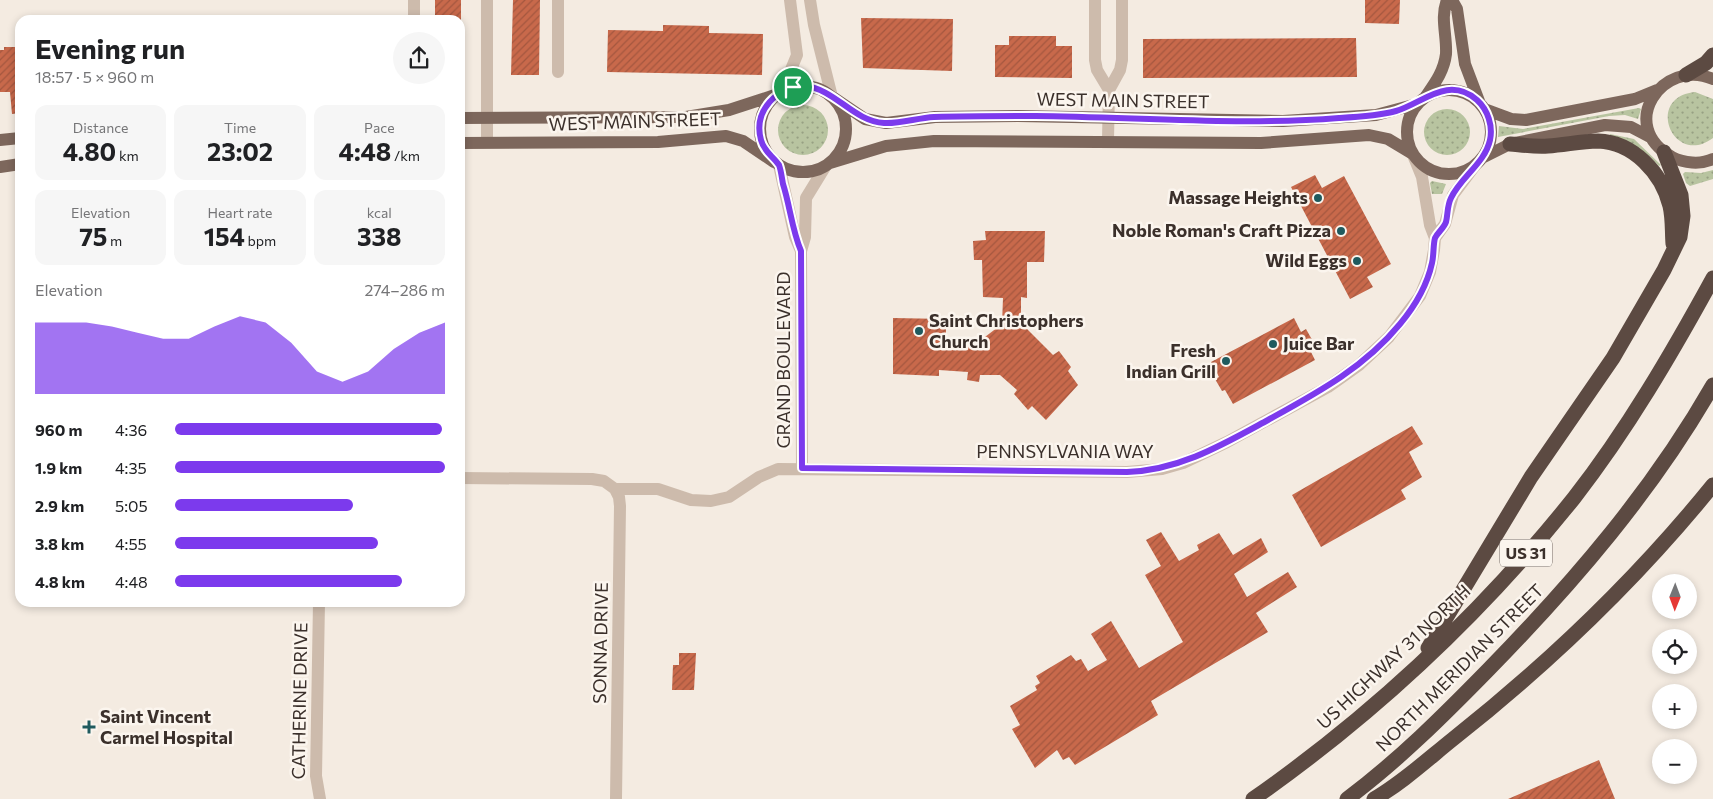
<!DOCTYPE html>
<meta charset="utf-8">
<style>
:root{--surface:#fff;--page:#f6f6f6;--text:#202124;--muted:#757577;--accent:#7c3aed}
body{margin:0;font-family:Commissioner,sans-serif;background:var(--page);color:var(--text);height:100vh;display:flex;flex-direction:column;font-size:19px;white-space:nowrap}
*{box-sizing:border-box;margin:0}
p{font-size:16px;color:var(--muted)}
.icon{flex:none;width:28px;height:28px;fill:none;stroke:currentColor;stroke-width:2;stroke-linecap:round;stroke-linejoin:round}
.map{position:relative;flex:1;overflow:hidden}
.details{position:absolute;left:15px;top:15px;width:450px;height:592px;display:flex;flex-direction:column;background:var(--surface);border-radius:15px;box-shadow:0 2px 8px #0003}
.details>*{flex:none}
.needle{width:32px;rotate:181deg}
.fabs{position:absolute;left:1652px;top:574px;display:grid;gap:10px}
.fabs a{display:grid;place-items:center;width:45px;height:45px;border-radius:50%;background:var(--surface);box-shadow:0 2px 8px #0003;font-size:25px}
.pin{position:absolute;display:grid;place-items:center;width:42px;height:42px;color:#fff;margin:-21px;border:2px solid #fff;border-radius:50%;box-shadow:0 1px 5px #0007}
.round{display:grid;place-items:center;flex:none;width:52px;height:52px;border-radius:26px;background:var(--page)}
.summary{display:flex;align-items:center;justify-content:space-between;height:85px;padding:0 20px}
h1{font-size:28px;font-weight:700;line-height:38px}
.stats{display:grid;grid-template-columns:repeat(3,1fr);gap:8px;height:85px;padding:5px 20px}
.stats div{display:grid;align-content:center;border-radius:12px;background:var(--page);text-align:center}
.stats b{font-size:25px;font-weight:700}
.stats small{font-size:14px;font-weight:400}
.stats p{font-size:14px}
.chart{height:140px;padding:10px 20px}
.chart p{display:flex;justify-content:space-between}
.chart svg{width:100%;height:90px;margin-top:5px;fill:var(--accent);opacity:.7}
ul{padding:0 20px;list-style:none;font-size:16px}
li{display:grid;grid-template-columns:80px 60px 1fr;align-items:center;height:38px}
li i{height:12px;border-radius:6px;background:var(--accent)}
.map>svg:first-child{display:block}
</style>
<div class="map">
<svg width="1713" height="799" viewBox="0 0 1713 799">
<defs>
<pattern id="grass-dots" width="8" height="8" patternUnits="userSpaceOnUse" patternTransform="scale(1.25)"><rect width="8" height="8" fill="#b8c4a0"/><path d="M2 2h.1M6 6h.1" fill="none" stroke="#97a083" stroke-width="1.8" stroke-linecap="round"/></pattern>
<pattern id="building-hatch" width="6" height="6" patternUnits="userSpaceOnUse" patternTransform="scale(1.25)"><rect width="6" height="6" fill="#c8694b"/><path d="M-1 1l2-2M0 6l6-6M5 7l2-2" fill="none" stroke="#a4573f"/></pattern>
</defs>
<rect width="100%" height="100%" fill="#f4ebe1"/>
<!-- grass -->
<path fill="url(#grass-dots)" d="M1695,92L1713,99V138C1673,168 1644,97 1695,92Z
M778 130a25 25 0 1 1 50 0a25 25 0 1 1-50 0Z
M1639,108L1641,109L1638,119L1625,115L1609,116L1498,137L1499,126L1523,129Z
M1424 132a23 23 0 1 1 46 0a23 23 0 1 1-46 0Z
M1610,134L1634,139L1661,165L1659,166L1649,156L1610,137Z
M1713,170V179L1690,186L1686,183L1683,174L1685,172L1701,173Z
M1432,181L1446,184L1442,194H1432L1430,183Z"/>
<!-- building -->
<path fill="url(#building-hatch)" d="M435,0H461V20H435Z
M513,0H540L539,75H511Z
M1365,0H1400L1399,24L1365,23Z
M861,18L953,19L952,71L863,68Z
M663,25L709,26V33L763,34L762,75L607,72L608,30L663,31Z
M1009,36H1056V46H1072V78L995,77V45H1009Z
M1356,38L1357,77L1143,78V39Z
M4,47H20V113L12,114L10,92H0V50H4Z
M1315,175L1322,188L1344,176L1391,264L1367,277L1373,287L1350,299L1291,187Z
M985,231H1045L1044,262H1027V298L1021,297V323L1053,355L1059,351L1071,367L1068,371L1078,385L1046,420L1032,406L1028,410L1014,394L1017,390L1000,375H980L979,382L967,380L968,372L939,370V376L893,374V318L946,319V338L981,340L1002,324L1003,298L983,297L982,260H974L973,241L986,240Z
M1294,318L1301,332L1306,329L1315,345L1309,348L1315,360L1233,404L1225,390L1222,391L1215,379L1219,377L1211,362Z
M1412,426L1423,444L1409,452L1422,477L1401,490L1406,499L1321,547L1292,495Z
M1161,532L1179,561L1199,550L1197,545L1219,533L1233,555L1261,538L1268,552L1234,574L1247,597L1288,572L1297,587L1256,613L1268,632L1151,701L1158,715L1075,765L1069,757L1063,760L1057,750L1035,768L1012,729L1020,725L1010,706L1037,690L1035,686L1040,683L1036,676L1071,655L1076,661L1081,659L1088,671L1107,660L1091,634L1111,621L1139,668L1183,642L1145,575L1161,566L1146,540Z
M679,653H696L694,690H672L673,665H679Z
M1599,760L1615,799H1508Z"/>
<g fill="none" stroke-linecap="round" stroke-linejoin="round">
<!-- minor -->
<path stroke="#cdbbac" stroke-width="12" d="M810,0L814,25L832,97
M1095,0V60L1097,70L1109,90
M414,20V0
M558,72V0
M782,91L797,55L790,0
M1108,140L1109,90L1120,70L1122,60V0
M487,142V0
M779,165L795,237L801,251
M1435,238L1445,224L1453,195L1477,163
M802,468L801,251L805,237L806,198L825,167
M460,478L592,479L604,481L615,489H658L691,500L711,501L729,497L759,477L778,469L1127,472L1162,469L1183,463L1227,442L1328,387L1359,365L1389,337L1420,296L1430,272L1434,250L1435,238L1430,225L1422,177L1413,155
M615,489L619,497L620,506L616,799
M319,602L316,776L320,799"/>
<!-- major -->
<path stroke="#7d675c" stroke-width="12" d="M1452,0L1457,9L1465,64L1479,101
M1713,79C1662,57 1616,126 1672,157C1684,163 1700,165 1713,159
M760 129a43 43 0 1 1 86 0a43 43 0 1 1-86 0Z
M1407 132a42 42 0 1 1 84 0a42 42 0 1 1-84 0Z
M1426,96C1435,83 1444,71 1446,54C1447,35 1440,18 1447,0
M834,98L865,119L886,123L935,117L1018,116L1283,121L1376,115L1417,104
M1484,109L1511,119L1526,120L1635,99L1657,90
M460,118L686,117L729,110L778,94
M0,140L20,138
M460,143L658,142L726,136L743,141L774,162
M1482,158L1510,144L1605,125L1631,127L1650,137
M830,163L886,146L934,141L1261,143L1369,135L1388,139L1413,154
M0,167L20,164"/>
<!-- highway -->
<path stroke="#5c4a42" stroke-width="15" d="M1686,75L1706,63L1713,55
M1510,144C1522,145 1535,147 1548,146C1565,145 1581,141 1598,141C1633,142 1662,173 1670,206C1673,219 1672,231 1673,244
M1428,648L1531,477L1613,358L1664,270L1680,237L1683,216L1681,195L1664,152
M1253,799C1373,715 1482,613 1574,498C1627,430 1672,353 1713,278
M1347,799C1399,760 1444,715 1489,669C1574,582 1653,490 1713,385
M1374,799C1402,783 1428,759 1453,739C1548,664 1636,580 1713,485"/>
</g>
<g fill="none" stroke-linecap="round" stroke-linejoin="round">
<defs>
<path id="route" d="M805,86C835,89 853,121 884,123C900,124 917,118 934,117C968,116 1002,116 1035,116C1137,117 1238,126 1339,118C1358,117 1378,116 1396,111C1423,103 1448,75 1477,100C1488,110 1493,126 1490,140C1485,163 1461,177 1451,198C1447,206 1448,214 1446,222C1444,228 1438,232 1435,238C1433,245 1434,255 1432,263C1427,286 1415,306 1400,324C1364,368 1317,393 1268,420C1222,445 1180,470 1127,472L802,468L801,251C792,230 790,206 783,184C782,179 781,170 779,165C773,156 764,152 761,140C753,111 777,86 805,86Z"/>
</defs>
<!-- route casing -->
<use href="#route" stroke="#fff" stroke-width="10"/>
<!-- route -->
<use href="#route" stroke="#7c3aed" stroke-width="6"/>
</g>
<!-- markers -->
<g fill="#1f5a5e" stroke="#fbf5ee" stroke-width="2">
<circle cx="1318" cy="198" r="5"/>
<circle cx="1341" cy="231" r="5"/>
<circle cx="1357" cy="261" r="5"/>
<circle cx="919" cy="331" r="5"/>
<circle cx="1273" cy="344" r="5"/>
<circle cx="1226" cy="361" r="5"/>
<path d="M86.5 719.5h5v5h5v5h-5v5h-5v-5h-5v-5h5z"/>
</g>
<g text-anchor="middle" stroke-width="5" stroke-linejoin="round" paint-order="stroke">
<!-- shield labels -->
<rect fill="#fbf5ee" stroke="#756b66" stroke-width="1" x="1500" y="539.5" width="52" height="27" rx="4"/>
<g font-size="16" font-weight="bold" fill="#3b302b">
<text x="1526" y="559">US 31</text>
</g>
<!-- street labels -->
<g font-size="18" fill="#3b302b" stroke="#fbf5ee">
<text transform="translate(1123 101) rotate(1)" y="6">WEST MAIN STREET</text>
<text transform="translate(635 122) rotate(-2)" y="6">WEST MAIN STREET</text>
<text transform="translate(784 360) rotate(-90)" y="6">GRAND BOULEVARD</text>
<text x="1065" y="458">PENNSYLVANIA WAY</text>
<text transform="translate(601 643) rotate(-89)" y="6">SONNA DRIVE</text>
<text transform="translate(1394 657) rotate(-43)" y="6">US HIGHWAY 31 NORTH</text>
<text transform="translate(1460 668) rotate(-45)" y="6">NORTH MERIDIAN STREET</text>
<text transform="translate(300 701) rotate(-89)" y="6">CATHERINE DRIVE</text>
</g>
<!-- poi labels -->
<g font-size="18" font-weight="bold" fill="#3b302b" stroke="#fbf5ee" text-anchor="end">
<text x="1308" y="204">Massage Heights</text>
<text x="1331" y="237">Noble Roman's Craft Pizza</text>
<text x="1347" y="267">Wild Eggs</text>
<text x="929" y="327" text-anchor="start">Saint Christophers<tspan x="929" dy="21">Church</tspan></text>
<text x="1283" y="350" text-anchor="start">Juice Bar</text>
<text x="1216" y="357">Fresh<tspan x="1216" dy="21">Indian Grill</tspan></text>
<text x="100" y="723" text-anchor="start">Saint Vincent<tspan x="100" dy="21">Carmel Hospital</tspan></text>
</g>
</g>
</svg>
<div class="fabs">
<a><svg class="needle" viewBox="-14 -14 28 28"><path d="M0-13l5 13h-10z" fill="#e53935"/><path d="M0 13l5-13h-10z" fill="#757577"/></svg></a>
<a><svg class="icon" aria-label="locate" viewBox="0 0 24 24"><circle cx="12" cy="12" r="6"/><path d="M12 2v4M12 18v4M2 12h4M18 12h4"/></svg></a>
<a>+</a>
<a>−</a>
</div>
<div class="pin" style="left:793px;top:87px;background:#1e9e55"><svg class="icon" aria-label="arrive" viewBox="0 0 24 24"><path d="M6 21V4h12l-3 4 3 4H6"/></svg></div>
<section class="details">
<div class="summary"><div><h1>Evening run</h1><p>18:57 · 5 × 960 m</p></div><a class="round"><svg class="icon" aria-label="share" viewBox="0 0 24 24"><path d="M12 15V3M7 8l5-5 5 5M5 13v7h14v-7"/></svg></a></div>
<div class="stats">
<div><p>Distance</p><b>4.80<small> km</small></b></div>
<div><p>Time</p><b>23:02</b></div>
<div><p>Pace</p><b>4:48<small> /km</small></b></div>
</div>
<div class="stats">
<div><p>Elevation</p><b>75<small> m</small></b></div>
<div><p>Heart rate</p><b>154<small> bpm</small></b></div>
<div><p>kcal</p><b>338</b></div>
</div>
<div class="chart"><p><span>Elevation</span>274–286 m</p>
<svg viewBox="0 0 160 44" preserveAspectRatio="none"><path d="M0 44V9L10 9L20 9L30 11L40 14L50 17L60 17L70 11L80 6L90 9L100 19L110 33L120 38L130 33L140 22L150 14L160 9V44z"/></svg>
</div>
<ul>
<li><b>960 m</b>4:36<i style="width:99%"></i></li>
<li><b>1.9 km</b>4:35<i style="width:100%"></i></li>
<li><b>2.9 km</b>5:05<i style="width:66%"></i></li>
<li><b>3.8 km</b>4:55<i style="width:75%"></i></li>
<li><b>4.8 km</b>4:48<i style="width:84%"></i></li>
</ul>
</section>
</div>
